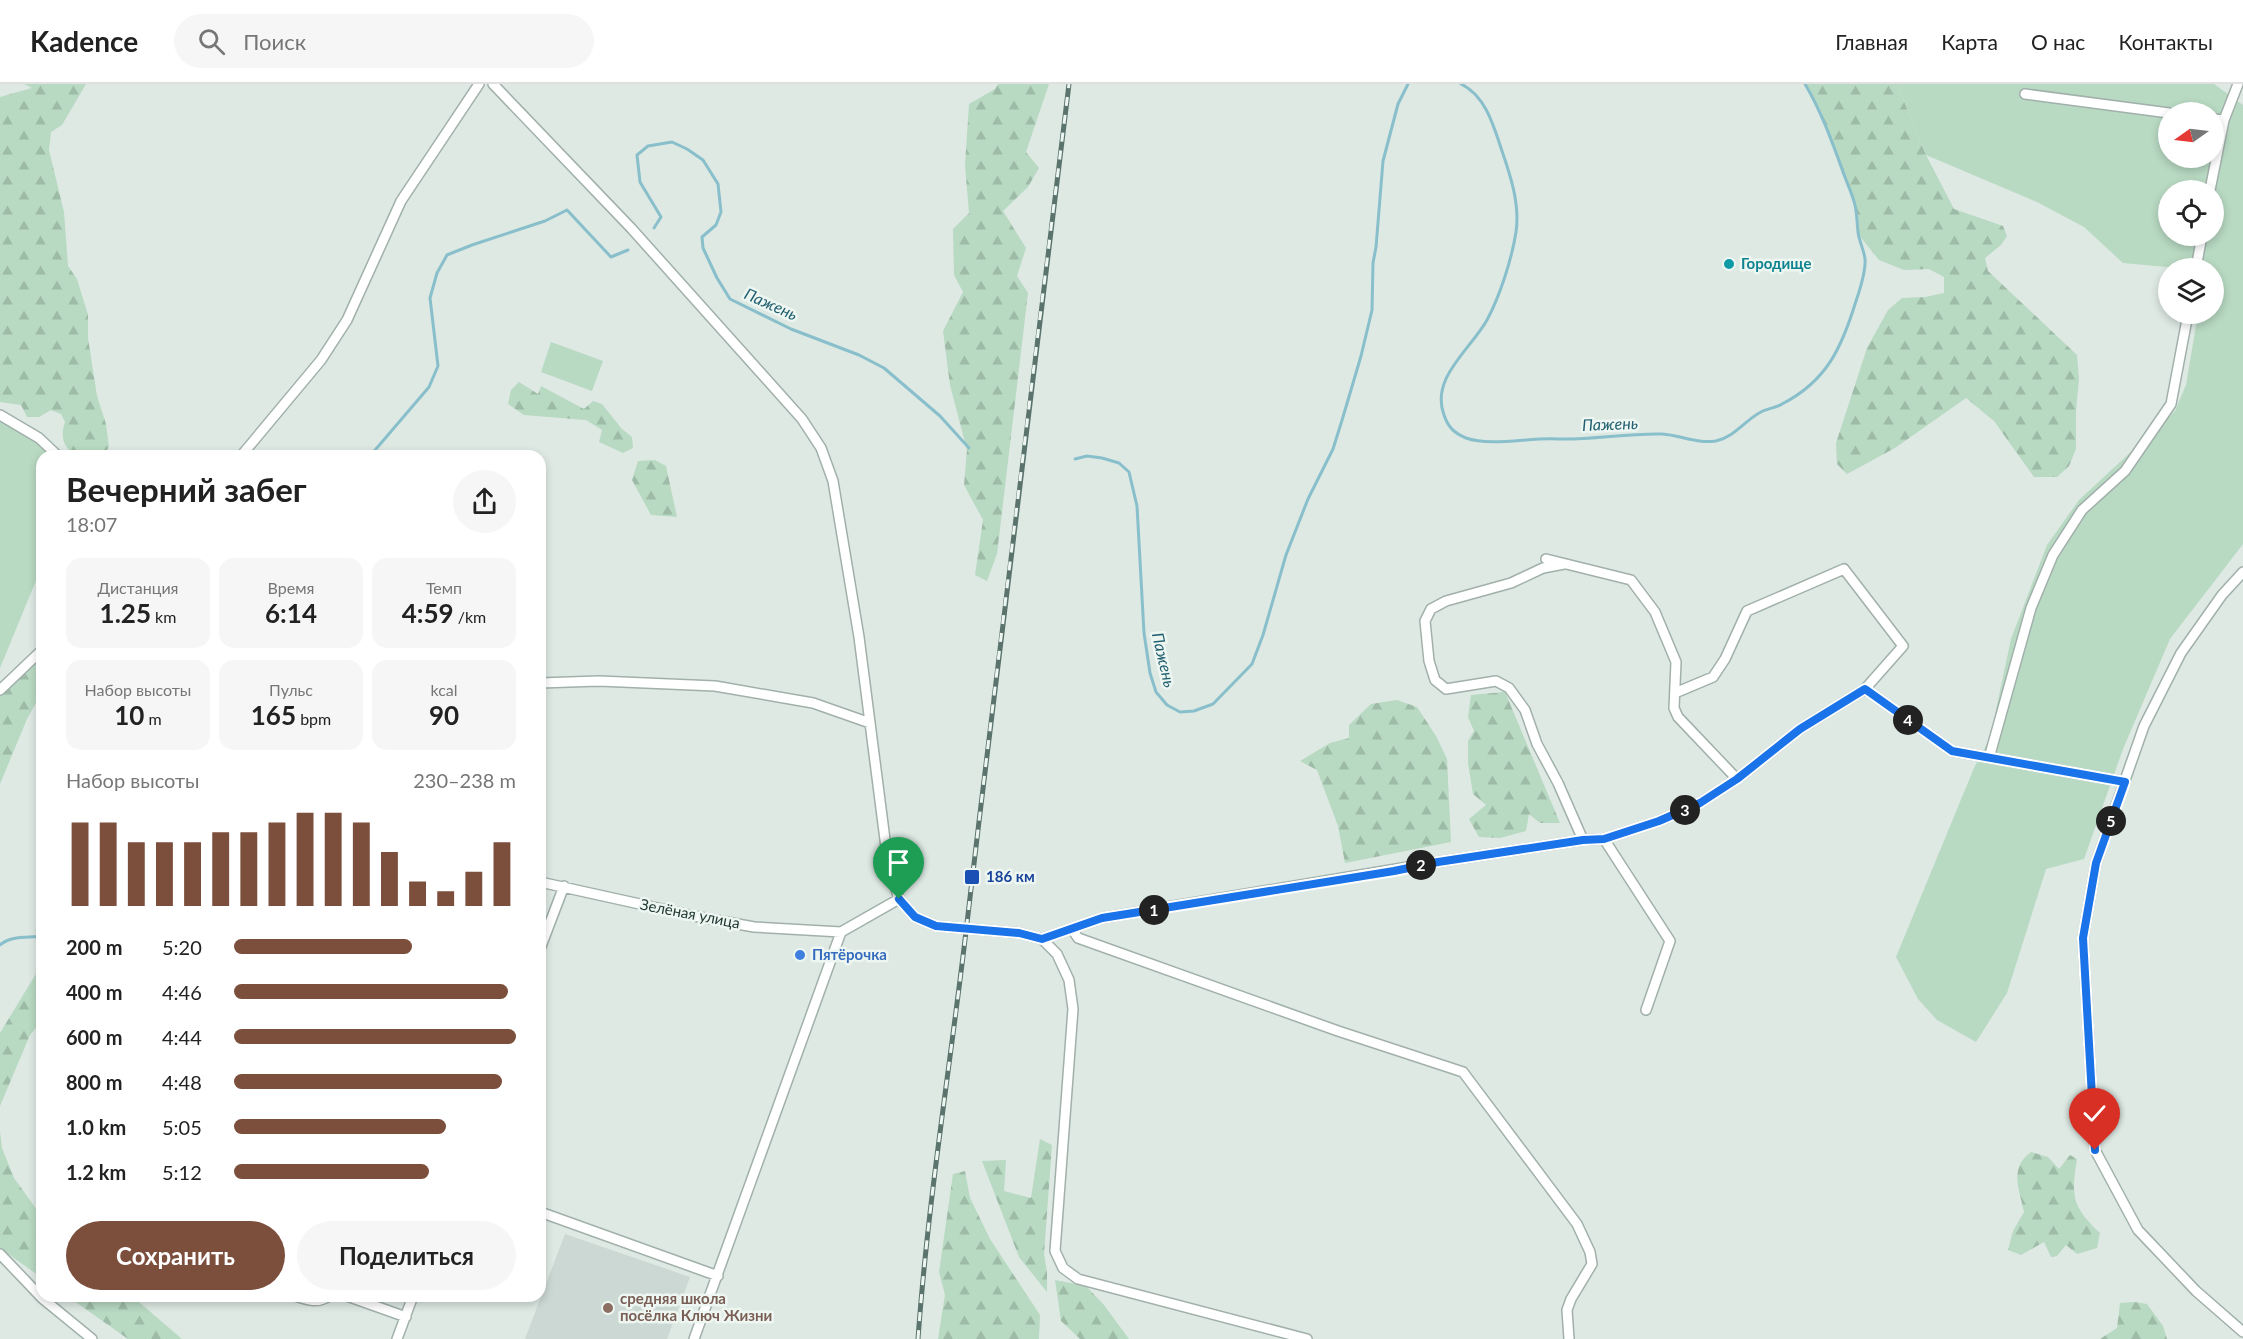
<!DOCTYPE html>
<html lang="ru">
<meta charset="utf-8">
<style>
:root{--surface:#fff;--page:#f6f6f6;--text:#222;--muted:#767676;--line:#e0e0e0;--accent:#7c4e3c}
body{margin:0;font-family:Lato,sans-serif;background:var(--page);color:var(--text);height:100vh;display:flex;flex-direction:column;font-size:22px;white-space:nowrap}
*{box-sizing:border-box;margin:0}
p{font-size:20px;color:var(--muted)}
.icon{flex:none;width:33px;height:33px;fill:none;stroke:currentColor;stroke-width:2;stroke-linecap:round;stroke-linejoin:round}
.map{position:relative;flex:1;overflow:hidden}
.details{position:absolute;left:36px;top:366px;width:510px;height:852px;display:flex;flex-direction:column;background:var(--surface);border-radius:18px;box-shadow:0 3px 9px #0003}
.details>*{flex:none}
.needle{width:39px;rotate:256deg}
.controls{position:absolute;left:2158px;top:18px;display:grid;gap:12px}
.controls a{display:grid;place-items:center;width:66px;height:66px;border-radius:50%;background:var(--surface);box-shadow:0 3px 9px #0003;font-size:30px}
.pin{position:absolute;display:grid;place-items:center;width:51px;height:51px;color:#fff;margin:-62px -26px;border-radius:50% 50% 50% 0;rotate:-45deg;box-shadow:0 0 6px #0007}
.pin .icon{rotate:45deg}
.km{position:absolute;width:30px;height:30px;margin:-15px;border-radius:50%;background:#222;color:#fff;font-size:16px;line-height:30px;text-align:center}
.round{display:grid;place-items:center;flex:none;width:63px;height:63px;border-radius:32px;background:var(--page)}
.headline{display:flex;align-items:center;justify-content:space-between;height:102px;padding:0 30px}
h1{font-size:33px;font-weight:700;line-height:45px}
.stats{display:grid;grid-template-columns:repeat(3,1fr);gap:9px;height:102px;padding:6px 30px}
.stats div{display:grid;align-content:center;border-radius:15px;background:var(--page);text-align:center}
.stats b{font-size:26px;font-weight:700}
.stats small{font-size:16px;font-weight:400}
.stats p{font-size:16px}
.chart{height:168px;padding:12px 30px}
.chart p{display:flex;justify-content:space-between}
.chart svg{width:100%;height:108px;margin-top:6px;stroke:var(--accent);stroke-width:6}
.action{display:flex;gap:12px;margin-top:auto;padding:12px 30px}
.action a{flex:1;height:69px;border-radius:36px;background:var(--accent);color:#fff;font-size:24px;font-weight:700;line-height:69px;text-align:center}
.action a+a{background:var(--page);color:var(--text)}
ul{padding:0 30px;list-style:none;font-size:20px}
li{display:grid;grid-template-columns:96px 72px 1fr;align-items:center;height:45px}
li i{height:15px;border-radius:8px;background:var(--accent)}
header{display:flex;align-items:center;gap:36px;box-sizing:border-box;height:84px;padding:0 30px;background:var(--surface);border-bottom:2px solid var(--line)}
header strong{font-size:28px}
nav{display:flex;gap:33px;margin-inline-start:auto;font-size:21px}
.search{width:420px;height:54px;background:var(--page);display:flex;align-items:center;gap:15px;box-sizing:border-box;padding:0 21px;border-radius:33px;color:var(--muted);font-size:22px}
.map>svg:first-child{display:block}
</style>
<header>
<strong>Kadence</strong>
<div class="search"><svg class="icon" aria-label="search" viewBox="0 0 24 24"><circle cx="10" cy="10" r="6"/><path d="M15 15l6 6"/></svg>Поиск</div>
<nav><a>Главная</a><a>Карта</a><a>О нас</a><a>Контакты</a></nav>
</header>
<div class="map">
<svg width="2243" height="1255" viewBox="0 0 2243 1255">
<defs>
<pattern id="forest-firs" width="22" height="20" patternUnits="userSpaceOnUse" patternTransform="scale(1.5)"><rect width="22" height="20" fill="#b8d9c2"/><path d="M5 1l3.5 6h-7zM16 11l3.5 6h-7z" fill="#9ebba7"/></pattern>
</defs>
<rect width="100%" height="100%" fill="#dee9e4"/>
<!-- built -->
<path fill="#ccd8d3" d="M565,1150L690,1193L667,1255H525Z"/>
<!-- forest -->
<path fill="url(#forest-firs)" d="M24,0H86L62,41L51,48L49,66L64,128L68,182L77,195L88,231V254L97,312L106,340L109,363L103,372H75C63,362 60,353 65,338L61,330L51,326L39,333H27L21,321L0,318V13L32,4Z
M998,0H1049L1026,68L1039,84L1028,103L1003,127L1026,164L1017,192L1028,209L997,470L987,497L975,491L983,436L964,401L967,366L950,301L943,247L963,208L954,191L953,145L969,129L965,81L969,20L995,5Z
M1805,0H1897L1926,71L1954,125L2003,142L2007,152L2001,161L1985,174L1988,187L2077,271L2079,295L2076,327V365L2069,382L2057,393H2034L1994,337L1966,314L1895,364L1847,390L1837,380L1836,359L1867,264L1888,226L1902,214L1925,213L1944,209V193L1929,185L1904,186L1879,176L1858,150L1855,121L1820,26Z
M519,298L538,310L541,302L584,325L593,317L602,320L622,345L632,353L633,364L623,369L599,358L602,346L586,336L524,331L508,320L511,306Z
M655,376L666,382L677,433L651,431L632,396L638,377Z
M35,573H42V608L27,635L0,700V606Z
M1505,608L1560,739H1540L1529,730L1526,747L1500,754L1479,753L1469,735L1486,721L1473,710L1468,679V657L1474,647L1468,633L1471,611Z
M1397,616L1417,623L1436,652L1447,675L1451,758L1345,779L1338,742L1317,686L1300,677L1330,659L1349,654V641L1371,620Z
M42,880V936L30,951L0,1022V949Z
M0,1047L2,1064L14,1094L42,1133V1194L0,1164Z
M1040,1055L1052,1061L1044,1170L1047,1188V1208L1019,1173L982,1077L1006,1076L1004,1107L1031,1114Z
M2031,1068L2048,1073L2059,1085L2070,1071L2077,1075C2071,1113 2072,1122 2100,1149L2097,1164L2077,1170L2066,1161L2057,1172L2051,1173L2044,1158L2021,1171L2008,1166L2013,1147L2024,1128C2019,1104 2009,1084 2031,1068Z
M965,1087L970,1114L990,1155L1040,1231L1039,1255H938L945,1211L939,1188L953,1090Z
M1055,1196L1086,1202L1104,1221L1129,1255H1080L1061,1237Z
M67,1212H132L182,1255H128Z
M2135,1218L2147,1220L2163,1242L2167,1255H2100L2117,1244L2120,1219Z"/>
<!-- garden -->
<path fill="#b8d9c2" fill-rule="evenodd" d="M1897,0H2214L2243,21V460L2170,555L2123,665L2084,775L2046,785L2007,909L1976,958L1937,936L1918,915L1896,873L1974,684L1990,654L2011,555L2047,461L2079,416L2175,327L2186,301L2198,230H2214V184H2178L2123,179L2084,143L2037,118L1926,71ZM2169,28H2214V74H2169ZM2169,106H2214V152H2169Z
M551,258L603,277L592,307L541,288Z
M0,331L58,372H42V482L0,584Z"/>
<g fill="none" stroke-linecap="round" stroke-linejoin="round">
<!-- stream -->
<path stroke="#88bfcb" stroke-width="3" d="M1461,0C1486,12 1494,43 1502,67C1511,93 1520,121 1516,148C1512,174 1500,212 1487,236C1471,265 1430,294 1444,331C1448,343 1454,349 1466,354C1491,363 1531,353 1558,355C1593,356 1627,349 1662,350C1680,351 1697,360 1716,357C1735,353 1745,336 1761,328C1768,324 1776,324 1782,320C1827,297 1842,263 1856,217C1860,205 1866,188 1865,175C1864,166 1859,157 1858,148C1857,139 1857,130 1855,121C1852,109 1846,97 1842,85C1831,55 1821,27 1805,0
M654,144L661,133L640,98L637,71L648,62L672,58L687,65L703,76L718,100L721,128L716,141L702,153L703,164L717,194L730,215L791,245L859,271L884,284L940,332L969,364
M370,372L429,303L438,282L430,214L437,189L447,171L472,161L545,137L567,126L611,173L628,166
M1075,375L1087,372L1102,374L1119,379L1129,388L1137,422L1144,549L1150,589L1156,608L1167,621L1180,628L1194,627L1213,620L1252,580L1263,551L1286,471L1308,415L1333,365L1343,333L1361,272L1372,226L1373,179L1376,163L1383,77L1398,20L1408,0
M0,861C11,851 28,854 42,852"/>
<defs>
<path id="minor" d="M493,0L631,144L802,335L821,364L833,397L859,553L888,779L899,815L915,833L936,842L1019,849L1042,855L1057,870L1069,896L1073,925L1055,1167L1063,1184L1078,1195L1307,1255
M2025,10L2169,29
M2224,36L2238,0
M2210,106L2224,36L2214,35
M2196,184L2202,152
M0,331L39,354L58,372
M241,372L321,276L347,236L401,117L479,0
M1546,475L1631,496L1655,528L1676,578L1674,624L1678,633L1737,695
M1564,480L1543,484L1511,499L1446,517L1431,525L1425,537L1429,577L1435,596L1446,605L1496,597L1509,604L1525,626L1537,660L1558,699L1583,756
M2243,488L2222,511L2181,569L2144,642L2096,779L2083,854L2095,1066L2138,1146L2196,1207L2243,1248
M540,599L599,597L715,602L813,619L870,639
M1865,605L1952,667L2125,698
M0,606L42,566
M1989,674L2031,524L2053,471L2082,426L2125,387L2171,320L2188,230
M1604,755L1670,857L1646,926
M540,798L694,832L754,843L841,848
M1072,845L1078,854L1338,947L1463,988L1577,1140L1590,1168L1592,1180L1571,1215L1567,1226L1569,1255
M1042,855L1102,834L1438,778L1583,756L1604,755L1659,737L1700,719L1737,695L1800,645L1865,605L1903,562L1844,485L1747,527L1725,575L1713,593L1675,609
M540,865L564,802
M540,1128L718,1192
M0,1170L42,1214L92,1255
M295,1212C307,1216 318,1220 329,1212
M347,1212L406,1233
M397,1255L413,1212
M694,1255L841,848L899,815"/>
</defs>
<!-- minor casing -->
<use href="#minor" stroke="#a1b0ab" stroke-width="12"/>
<!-- minor -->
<use href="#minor" stroke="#fff" stroke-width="9"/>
<defs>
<path id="rail" d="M918,1255C928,1115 951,977 967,839C1000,559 1034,279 1069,0"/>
</defs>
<!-- rail casing -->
<use href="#rail" stroke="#5a736d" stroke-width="5"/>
<!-- rail -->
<use href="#rail" stroke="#eef6f2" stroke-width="3" stroke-dasharray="9" stroke-linecap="butt"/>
</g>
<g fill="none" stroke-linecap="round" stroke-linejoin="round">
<defs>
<path id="route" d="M899,815L915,833L936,842L1019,849L1042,855L1102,834L1394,787L1438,778L1583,756L1604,755L1659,737L1700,719L1737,695L1800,645L1865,605L1952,667L2125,698L2096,779L2083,854L2095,1066"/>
</defs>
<!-- route casing -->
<use href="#route" stroke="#fff" stroke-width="12"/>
<!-- route -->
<use href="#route" stroke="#1a73e8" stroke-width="8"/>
</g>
<!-- markers -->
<circle fill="#0f9aa8" stroke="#eef6f2" stroke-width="2" cx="1729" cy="180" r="6"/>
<rect fill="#1a4fb4" stroke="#eef6f2" stroke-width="2" x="964" y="785" width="16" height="16" rx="3"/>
<circle fill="#3f7fe0" stroke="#eef6f2" stroke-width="2" cx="800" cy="871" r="6"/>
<circle fill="#8d6e63" stroke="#eef6f2" stroke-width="2" cx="608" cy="1224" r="6"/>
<g text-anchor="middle" stroke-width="5" stroke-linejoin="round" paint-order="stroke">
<!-- culture labels -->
<g font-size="15" font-weight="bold" fill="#0d838f" stroke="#eef6f2" text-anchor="start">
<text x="1741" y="185">Городище</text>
</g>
<!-- transit labels -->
<g font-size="15" font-weight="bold" fill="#164399" stroke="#eef6f2" text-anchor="start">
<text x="986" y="798">186 км</text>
</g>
<!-- street labels -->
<g font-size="15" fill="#203732" stroke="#eef6f2">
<text transform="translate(690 830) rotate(11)" y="5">Зелёная улица</text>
</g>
<!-- shop labels -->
<g font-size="15" font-weight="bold" fill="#366cbe" stroke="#eef6f2" text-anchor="start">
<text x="812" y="876">Пятёрочка</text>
</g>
<!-- education labels -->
<g font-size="15" font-weight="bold" fill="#785e54" stroke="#eef6f2" text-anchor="start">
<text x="620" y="1220">средняя школа<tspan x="620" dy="17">посёлка Ключ Жизни</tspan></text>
</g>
<!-- water labels -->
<g font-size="16" font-style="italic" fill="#1f5f6f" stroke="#eef6f2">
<text transform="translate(771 220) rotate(24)" y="6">Пажень</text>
<text transform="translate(1610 340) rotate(-2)" y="6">Пажень</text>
<text transform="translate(1164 576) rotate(77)" y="6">Пажень</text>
</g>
</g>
</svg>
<div class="controls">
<a><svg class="needle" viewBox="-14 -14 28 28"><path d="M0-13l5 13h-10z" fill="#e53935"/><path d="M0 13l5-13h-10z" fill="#767676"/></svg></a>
<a><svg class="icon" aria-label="locate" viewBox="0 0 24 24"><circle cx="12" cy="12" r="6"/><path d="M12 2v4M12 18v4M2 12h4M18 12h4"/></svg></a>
<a><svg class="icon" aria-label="layers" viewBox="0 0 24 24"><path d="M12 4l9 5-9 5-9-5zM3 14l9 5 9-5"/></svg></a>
</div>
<div class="pin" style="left:899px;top:815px;background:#1e9e55"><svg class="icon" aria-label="arrive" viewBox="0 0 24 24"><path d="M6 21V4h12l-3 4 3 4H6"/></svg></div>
<div class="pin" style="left:2095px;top:1066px;background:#d93025"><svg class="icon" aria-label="check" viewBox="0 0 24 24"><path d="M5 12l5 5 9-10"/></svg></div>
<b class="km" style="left:1154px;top:826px">1</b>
<b class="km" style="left:1421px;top:781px">2</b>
<b class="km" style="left:1685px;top:726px">3</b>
<b class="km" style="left:1908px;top:636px">4</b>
<b class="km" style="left:2111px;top:737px">5</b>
<section class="details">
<div class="headline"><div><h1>Вечерний забег</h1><p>18:07</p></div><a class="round"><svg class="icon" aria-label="share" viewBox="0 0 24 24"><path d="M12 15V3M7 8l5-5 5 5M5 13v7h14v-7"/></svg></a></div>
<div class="stats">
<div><p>Дистанция</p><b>1.25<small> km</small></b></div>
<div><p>Время</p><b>6:14</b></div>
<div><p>Темп</p><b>4:59<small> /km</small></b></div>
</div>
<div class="stats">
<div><p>Набор высоты</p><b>10<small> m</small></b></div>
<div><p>Пульс</p><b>165<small> bpm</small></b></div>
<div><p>kcal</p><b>90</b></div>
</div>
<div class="chart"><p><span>Набор высоты</span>230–238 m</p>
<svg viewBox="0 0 160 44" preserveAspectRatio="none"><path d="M5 44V10M15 44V10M25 44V18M35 44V18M45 44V18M55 44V14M65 44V14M75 44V10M85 44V6M95 44V6M105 44V10M115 44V22M125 44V34M135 44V38M145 44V30M155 44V18"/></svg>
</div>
<ul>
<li><b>200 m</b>5:20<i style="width:63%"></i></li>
<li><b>400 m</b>4:46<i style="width:97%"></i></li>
<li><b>600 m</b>4:44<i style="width:100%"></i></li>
<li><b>800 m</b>4:48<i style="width:95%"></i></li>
<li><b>1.0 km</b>5:05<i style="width:75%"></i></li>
<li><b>1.2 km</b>5:12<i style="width:69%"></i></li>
</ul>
<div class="action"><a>Сохранить</a><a>Поделиться</a></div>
</section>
</div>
